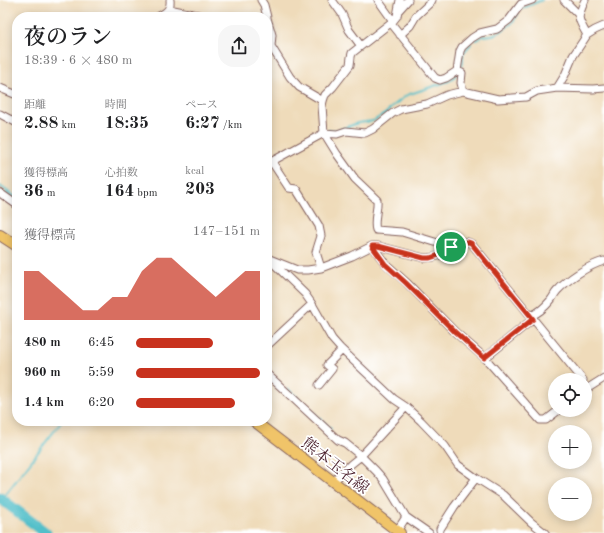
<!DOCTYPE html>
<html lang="ja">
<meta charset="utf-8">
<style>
:root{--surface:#fff;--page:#f6f6f6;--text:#202124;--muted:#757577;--accent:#c8321e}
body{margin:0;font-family:"Old Standard TT","Noto Serif JP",serif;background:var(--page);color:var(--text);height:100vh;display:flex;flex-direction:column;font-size:15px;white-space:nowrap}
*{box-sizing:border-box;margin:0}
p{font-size:13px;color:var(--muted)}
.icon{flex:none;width:22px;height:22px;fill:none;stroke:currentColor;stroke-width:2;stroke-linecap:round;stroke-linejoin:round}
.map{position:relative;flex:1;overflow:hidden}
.panel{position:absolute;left:12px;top:12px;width:260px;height:414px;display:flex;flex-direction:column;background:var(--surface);border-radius:16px;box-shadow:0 2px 10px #0003}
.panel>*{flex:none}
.buttons{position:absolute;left:548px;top:373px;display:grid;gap:8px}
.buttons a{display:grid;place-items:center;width:44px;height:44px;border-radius:50%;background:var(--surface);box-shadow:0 2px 10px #0003;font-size:20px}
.pin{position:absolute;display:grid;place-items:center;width:34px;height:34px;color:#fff;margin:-17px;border:2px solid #fff;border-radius:50%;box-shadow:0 1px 4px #0007}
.round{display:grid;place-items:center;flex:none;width:42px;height:42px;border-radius:16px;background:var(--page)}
.overview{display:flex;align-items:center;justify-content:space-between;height:68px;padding:0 12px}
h1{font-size:22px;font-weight:600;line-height:30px}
.metrics{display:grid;grid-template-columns:repeat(3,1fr);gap:6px;height:68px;padding:4px 12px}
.metrics div{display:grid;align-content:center}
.metrics b{font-size:17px;font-weight:600}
.metrics small{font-size:11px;font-weight:400}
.metrics p{font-size:11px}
.chart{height:112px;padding:8px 12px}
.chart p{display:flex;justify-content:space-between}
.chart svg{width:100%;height:72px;margin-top:4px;fill:var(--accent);opacity:.7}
ul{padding:0 12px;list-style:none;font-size:13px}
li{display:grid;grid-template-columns:64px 48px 1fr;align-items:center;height:30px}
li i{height:10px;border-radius:5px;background:var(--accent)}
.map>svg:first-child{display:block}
</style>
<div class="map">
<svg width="604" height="533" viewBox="0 0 604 533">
<rect width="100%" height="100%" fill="#fff"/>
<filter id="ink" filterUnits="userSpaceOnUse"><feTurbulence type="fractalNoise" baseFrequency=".025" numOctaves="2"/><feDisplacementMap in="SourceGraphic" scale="8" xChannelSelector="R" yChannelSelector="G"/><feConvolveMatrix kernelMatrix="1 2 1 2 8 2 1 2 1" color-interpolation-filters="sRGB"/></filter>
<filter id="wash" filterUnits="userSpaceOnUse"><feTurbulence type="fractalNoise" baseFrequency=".012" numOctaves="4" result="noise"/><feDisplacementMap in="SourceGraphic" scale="16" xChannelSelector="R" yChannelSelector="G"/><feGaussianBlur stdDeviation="0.9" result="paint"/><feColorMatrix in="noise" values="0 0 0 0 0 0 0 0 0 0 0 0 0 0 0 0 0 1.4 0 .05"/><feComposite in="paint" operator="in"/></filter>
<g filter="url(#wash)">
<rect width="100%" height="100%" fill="#efdbba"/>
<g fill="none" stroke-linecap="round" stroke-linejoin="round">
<!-- stream -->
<path stroke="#52bfc9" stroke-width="2" d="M521,9L542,0
M476,40L483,36L492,35L500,32L512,23L518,14
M460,70L463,61V53L471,44
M329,130H339L358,123L373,121L386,113L393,106L407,95L449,81L456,75
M0,186L17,198
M6,193L17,200
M288,389L331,429
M2,499L62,421"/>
<!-- river -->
<path stroke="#52bfc9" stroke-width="11" d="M0,498L46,533"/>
</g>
</g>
<g filter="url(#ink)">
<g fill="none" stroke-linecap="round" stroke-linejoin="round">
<defs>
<path id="minor" d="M261,0L264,5L267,17
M332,0L342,14L349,30L361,46
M378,0L393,21
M400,0L397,16L393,21L352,53L351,57L350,65L333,87L325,95L323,101L322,106L324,133L337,154L355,179L377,200C378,210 373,221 376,230L402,232L451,247
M564,0L579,15
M585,0C577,19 577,17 587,35
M169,9L207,17
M399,10L408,0
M158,17C166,12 171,10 170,0
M267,18L272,35L271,46
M391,23L435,78L440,80L446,78L457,71
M400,35L410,26L416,16L431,2L432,0
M267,42L271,46L290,77L299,87L323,101
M457,71L460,51L462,47L472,38L480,33L497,29L509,20L521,4L532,0
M457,71L462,73L461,83L463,91
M0,88L17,95
M557,88L565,75L573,56L587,35L595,30L604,26
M0,114L17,123
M272,162L289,188L296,189L319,226L321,236L316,252L321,268
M267,164L324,133L337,134L346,131L365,133L373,129L393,113L401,109L427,104L447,95L463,91L498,99L526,97L537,91L557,88L593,89L604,88
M0,193L17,205
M372,246L385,263L407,283L455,332L485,358L540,420H546L559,410
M267,258L297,270H308L321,268L352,256L372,246H378L424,258C430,258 437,257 442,254C449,250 462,238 470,243C473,244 475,248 477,250L583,380
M271,261L305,294L312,304L332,339L340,348L394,399L406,407L421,421L445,446L458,465L476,478L503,495L531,522L545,533
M531,316C538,313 545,307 550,301C553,298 554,294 557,291C568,279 589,265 604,261
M269,344L312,304
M485,358L533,319
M267,374L338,440L345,443L361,456L376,471L383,479L406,517L429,533
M319,385L332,369L327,365L342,350
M585,390L604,378
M333,482L351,464L361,456L406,407
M440,530V529L454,507L476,478
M397,531L406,517"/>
<path id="primary" d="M0,235L17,246
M254,421L400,533"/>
</defs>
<!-- minor casing -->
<use href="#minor" stroke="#84615d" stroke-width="9"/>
<!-- primary casing -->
<use href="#primary" stroke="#84615d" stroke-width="12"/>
<!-- minor -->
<use href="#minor" stroke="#fff" stroke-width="7"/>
<!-- primary -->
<use href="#primary" stroke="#f0c469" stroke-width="10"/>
</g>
</g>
<g fill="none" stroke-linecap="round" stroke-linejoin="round" filter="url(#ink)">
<defs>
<path id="route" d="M463,242H468L471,243L533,319L484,358L455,332L406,283L385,264L372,246H378L424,258H430L442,254L451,247Z"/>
</defs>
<!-- route casing -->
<use href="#route" stroke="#fff" stroke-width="8"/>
<!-- route -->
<use href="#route" stroke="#c8321e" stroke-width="5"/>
</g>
<g text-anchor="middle" stroke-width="3.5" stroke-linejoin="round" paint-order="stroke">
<!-- street labels -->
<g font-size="16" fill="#4a1f2b" stroke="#fff">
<text transform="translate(336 465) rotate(38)" y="6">熊本玉名線</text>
</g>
</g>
</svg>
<div class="buttons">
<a><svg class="icon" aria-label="locate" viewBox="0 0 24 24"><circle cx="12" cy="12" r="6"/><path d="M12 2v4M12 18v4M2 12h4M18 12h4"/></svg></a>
<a>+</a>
<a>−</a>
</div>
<div class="pin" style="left:451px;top:247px;background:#1e9e55"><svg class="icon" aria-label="arrive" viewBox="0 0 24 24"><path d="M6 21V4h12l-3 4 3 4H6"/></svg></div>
<section class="panel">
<div class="overview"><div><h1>夜のラン</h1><p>18:39 · 6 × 480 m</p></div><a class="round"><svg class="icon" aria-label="share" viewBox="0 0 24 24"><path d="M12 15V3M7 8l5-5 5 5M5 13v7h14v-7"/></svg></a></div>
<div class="metrics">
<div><p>距離</p><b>2.88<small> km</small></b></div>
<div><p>時間</p><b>18:35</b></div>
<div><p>ペース</p><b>6:27<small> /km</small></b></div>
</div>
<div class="metrics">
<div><p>獲得標高</p><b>36<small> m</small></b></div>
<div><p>心拍数</p><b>164<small> bpm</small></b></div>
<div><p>kcal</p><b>203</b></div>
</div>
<div class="chart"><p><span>獲得標高</span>147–151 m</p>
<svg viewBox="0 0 160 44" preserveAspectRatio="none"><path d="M0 44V14L10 14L20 22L30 30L40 38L50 38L60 30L70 30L80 14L90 6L100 6L110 14L120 22L130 30L140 22L150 14L160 14V44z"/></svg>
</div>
<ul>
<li><b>480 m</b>6:45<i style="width:62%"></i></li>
<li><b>960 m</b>5:59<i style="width:100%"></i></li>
<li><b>1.4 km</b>6:20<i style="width:80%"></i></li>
</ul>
</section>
</div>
